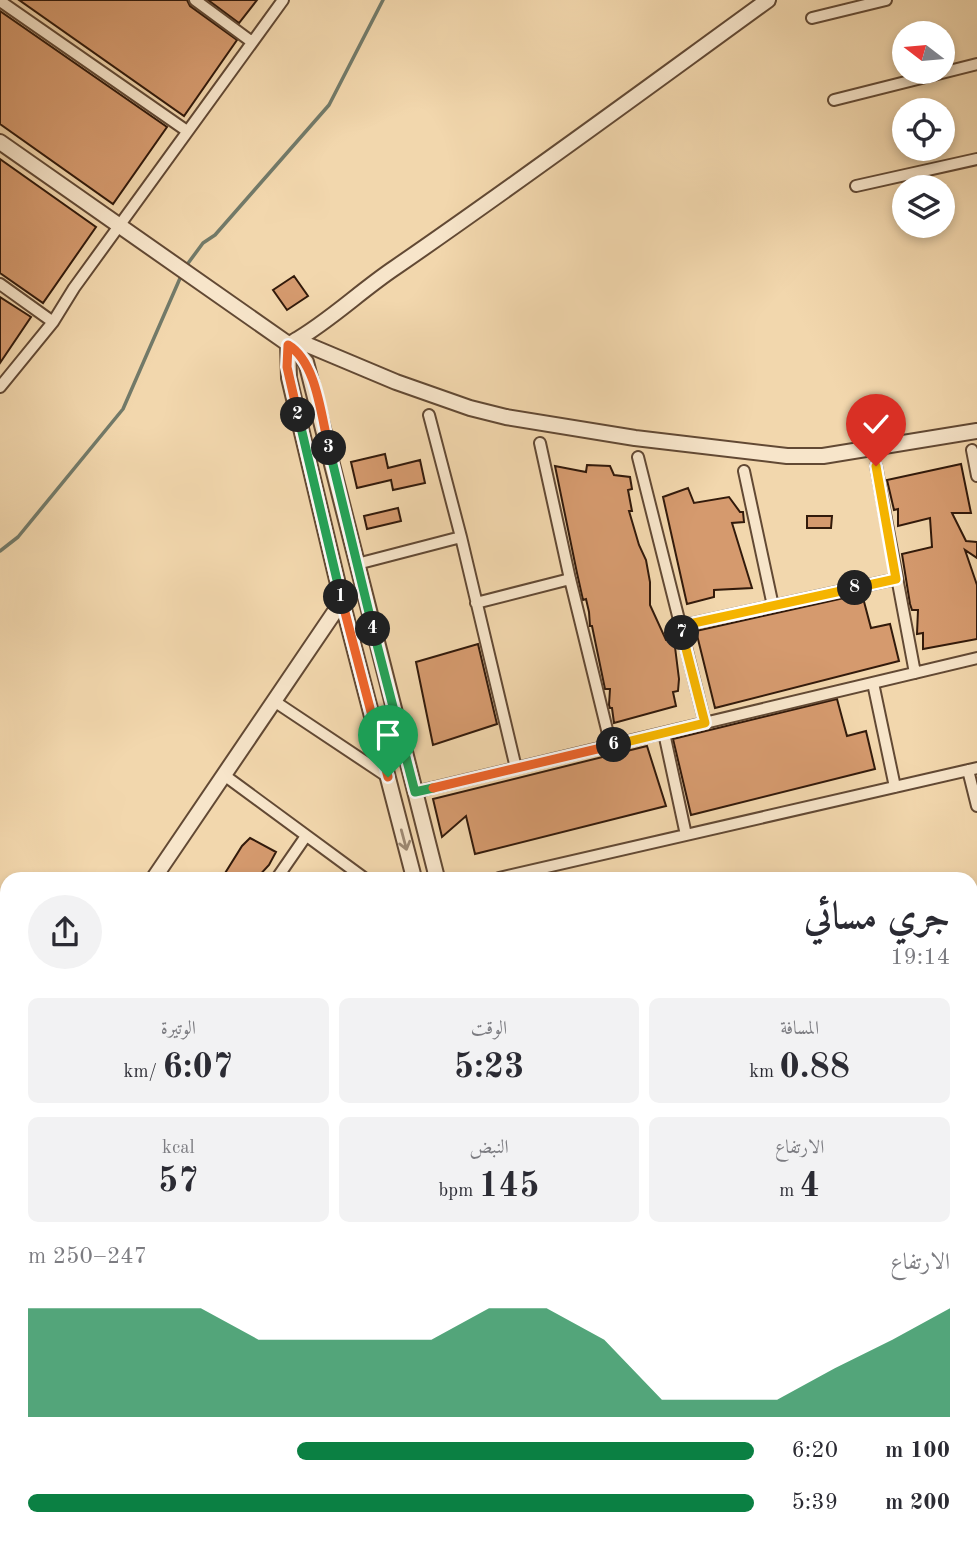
<!DOCTYPE html>
<html lang="ar">
<meta charset="utf-8">
<style>
:root{--surface:#fff;--page:#f2f2f3;--text:#2b2b33;--muted:#7c7c81;--accent:#0b8043}
body{margin:0;font-family:"Old Standard TT",Amiri,serif;background:var(--page);color:var(--text);direction:rtl;height:100vh;display:flex;flex-direction:column;font-size:26px;white-space:nowrap}
*{box-sizing:border-box;margin:0}
p{font-size:23px;color:var(--muted)}
.icon{flex:none;width:38px;height:38px;fill:none;stroke:currentColor;stroke-width:2;stroke-linecap:round;stroke-linejoin:round}
.map{position:relative;flex:1;overflow:hidden;direction:ltr}
.panel{position:absolute;left:0px;top:872px;width:978px;height:674px;display:flex;flex-direction:column;background:var(--surface);border-radius:21px 21px 0 0;box-shadow:0 4px 10px #0003;direction:rtl}
.panel>*{flex:none}
.needle{width:46px;rotate:286deg}
.tools{position:absolute;left:892px;top:21px;display:grid;gap:14px}
.tools a{display:grid;place-items:center;width:63px;height:63px;border-radius:50%;background:var(--surface);box-shadow:0 4px 10px #0003;font-size:35px}
.pin{position:absolute;display:grid;place-items:center;width:60px;height:60px;color:#fff;margin:-72px -30px;border-radius:50% 50% 50% 0;rotate:-45deg;box-shadow:0 0 7px #0007}
.pin .icon{rotate:45deg}
.km{position:absolute;width:35px;height:35px;margin:-18px;border-radius:50%;background:#222;color:#fff;font-size:19px;line-height:35px;text-align:center}
.round{display:grid;place-items:center;flex:none;width:74px;height:74px;border-radius:37px;background:var(--page)}
.summary{display:flex;align-items:center;justify-content:space-between;height:119px;padding:0 28px}
h1{font-size:38px;font-weight:700;line-height:52px}
.figures{display:grid;grid-template-columns:repeat(3,1fr);gap:10px;height:119px;padding:7px 28px}
.figures div{display:grid;align-content:center;border-radius:10px;background:var(--page);text-align:center}
.figures b{font-size:35px;font-weight:700}
.figures small{font-size:19px;font-weight:400}
.figures p{font-size:19px}
.chart{height:196px;padding:14px 28px}
.chart p{display:flex;justify-content:space-between}
.chart svg{width:100%;height:126px;margin-top:7px;fill:var(--accent);opacity:.7}
ul{padding:0 28px;list-style:none;font-size:23px}
li{display:grid;grid-template-columns:112px 84px 1fr;align-items:center;height:52px}
li i{height:18px;border-radius:9px;background:var(--accent)}
.map>svg:first-child{display:block}
</style>
<div class="map">
<svg width="977" height="1544" viewBox="0 0 977 1544">
<rect width="100%" height="100%" fill="#f2d7ad"/>
<filter id="stains"><feTurbulence type="fractalNoise" baseFrequency=".00286" numOctaves="4"/><feColorMatrix values="0 0 0 0 .2 0 0 0 0 .09 0 0 0 0 .02 0 0 0 .5 -.17"/></filter>
<radialGradient id="worn" r=".72"><stop offset=".6" stop-color="#630" stop-opacity="0"/><stop offset="1" stop-color="#630" stop-opacity=".3"/></radialGradient>
<g fill="none" stroke-linecap="round" stroke-linejoin="round">
<!-- stream -->
<path stroke="#727a69" stroke-width="3.5" d="M186,266L203,243L215,235L329,105L383,0
M0,551L18,537L123,409L181,276"/>
</g>
<!-- building -->
<path fill="#d59a6e" stroke="#321a0b" stroke-width="2" d="M19,0H187L190,6L237,40L184,116Z
M208,0H257L239,23Z
M0,11L167,127L113,204L0,124Z
M0,159L96,227L43,303L0,273Z
M294,276L308,296L287,310L273,290Z
M0,297L31,317L0,363Z
M385,454L388,468L420,460L425,483L393,490L391,480L357,488L351,462Z
M961,464L971,513H952L966,541L977,542V558L965,550L977,585V639L923,649V633L917,634L918,610H912L910,604L902,554L932,547L930,518L898,526V509L894,510L887,480Z
M587,465L610,466L614,475L630,477L632,489L628,490L632,511H629L639,545L646,560L650,582V605L666,640L674,639L679,679L678,691L673,692L676,706L614,723L612,708H610L609,705L610,689H605L592,626H590L589,612L586,599L583,600L577,573L555,466L586,472Z
M688,488L694,503L729,497L740,512H743L744,522L732,523L752,588L714,590V597L687,604L663,497Z
M398,508L401,521L367,529L364,516Z
M807,516H832L831,528H807Z
M862,594L871,628L890,624L899,661L715,708L696,631Z
M478,644L497,724L433,745L416,662Z
M837,699L847,736L866,731L875,769L691,815L673,739Z
M647,746L666,806L475,854L466,816L442,837L433,799Z
M250,838L276,852L269,865L257,878H222L242,846Z"/>
<g fill="none" stroke-linecap="round" stroke-linejoin="round">
<defs>
<path id="minor" d="M195,0L252,42
M0,1L187,131
M812,18L886,0
M834,100L977,64
M856,186L977,159
M0,284L53,322
M0,387L53,322L74,288L283,0
M429,415L461,537L516,768
M540,443L570,579L611,746
M972,450L977,476
M638,457L705,723
M876,466L915,673
M744,471L773,606
M357,564L461,537
M476,603L570,579
M680,626L896,579
M873,683L895,787
M274,701L388,777
M664,733L686,835
M968,770L977,806
M224,775L364,878
M415,792L977,658
M277,878L306,836
M499,878L977,768
M0,1235L7,1240
M971,1314L977,1312
M0,1357L7,1362
M971,1419L977,1418
M0,1470L7,1460
M0,1477L7,1482
M971,1516L977,1515
M91,1538L99,1544
M259,1538L267,1544
M427,1538L435,1544
M670,1538L671,1544
M772,1538L773,1544
M883,1538L884,1544
M391,1544L394,1538"/>
<path id="tertiary" d="M0,142L294,348L306,362L437,878
M296,340L396,382L470,408L506,417L635,438L787,456H823L977,431
M293,342C330,321 360,291 396,267C521,181 644,90 768,0
M288,345L289,378L342,601L414,878
M154,878L342,601
M0,1006L7,1011
M0,1104L7,1094
M536,1538L537,1544
M562,1538V1544"/>
</defs>
<!-- minor casing -->
<use href="#minor" stroke="#624934" stroke-width="14"/>
<!-- tertiary casing -->
<use href="#tertiary" stroke="#624934" stroke-width="18"/>
<!-- minor -->
<use href="#minor" stroke="#f7e5ca" stroke-width="10"/>
<!-- tertiary -->
<use href="#tertiary" stroke="#f7e5ca" stroke-width="14"/>
</g>
<!-- one-way arrows -->
<defs><path id="oneway-shaft" d="M-6 0H5M1.5-3L5.5 0L1.5 3" fill="none" stroke-width="1.6" stroke-linecap="round" stroke-linejoin="round" transform="scale(1.75)"/></defs>
<use stroke="#9e8a74" href="#oneway-shaft" transform="translate(404 840) rotate(75)"/>
<g fill="none" stroke-linecap="round" stroke-linejoin="round">
<defs>
<path id="split-1" d="M341,597L388,777"/>
<path id="split-2" d="M298,415L341,597"/>
<path id="split-3" d="M298,415L287,367L288,345C317,362 321,417 329,448"/>
<path id="split-4" d="M329,448L373,629"/>
<path id="split-5" d="M373,629L415,792L433,788"/>
<path id="split-6" d="M433,788L614,745"/>
<path id="split-7" d="M614,745L705,723L682,633"/>
<path id="split-8" d="M682,633L680,626L855,588"/>
<path id="split-9" d="M855,588L896,579L876,466"/>
</defs>
<!-- split-1 casing -->
<use href="#split-1" stroke="#fff" stroke-width="14"/>
<!-- split-2 casing -->
<use href="#split-2" stroke="#fff" stroke-width="14"/>
<!-- split-3 casing -->
<use href="#split-3" stroke="#fff" stroke-width="14"/>
<!-- split-4 casing -->
<use href="#split-4" stroke="#fff" stroke-width="14"/>
<!-- split-5 casing -->
<use href="#split-5" stroke="#fff" stroke-width="14"/>
<!-- split-6 casing -->
<use href="#split-6" stroke="#fff" stroke-width="14"/>
<!-- split-7 casing -->
<use href="#split-7" stroke="#fff" stroke-width="14"/>
<!-- split-8 casing -->
<use href="#split-8" stroke="#fff" stroke-width="14"/>
<!-- split-9 casing -->
<use href="#split-9" stroke="#fff" stroke-width="14"/>
<!-- split-1 -->
<use href="#split-1" stroke="#f0652b" stroke-width="9"/>
<!-- split-2 -->
<use href="#split-2" stroke="#22a559" stroke-width="9"/>
<!-- split-3 -->
<use href="#split-3" stroke="#f0652b" stroke-width="9"/>
<!-- split-4 -->
<use href="#split-4" stroke="#22a559" stroke-width="9"/>
<!-- split-5 -->
<use href="#split-5" stroke="#22a559" stroke-width="9"/>
<!-- split-6 -->
<use href="#split-6" stroke="#f0652b" stroke-width="9"/>
<!-- split-7 -->
<use href="#split-7" stroke="#f5b400" stroke-width="9"/>
<!-- split-8 -->
<use href="#split-8" stroke="#f5b400" stroke-width="9"/>
<!-- split-9 -->
<use href="#split-9" stroke="#f5b400" stroke-width="9"/>
</g>
<rect width="100%" height="100%" filter="url(#stains)"/>
<rect width="100%" height="100%" fill="url(#worn)"/>
</svg>
<div class="tools">
<a><svg class="needle" viewBox="-14 -14 28 28"><path d="M0-13l5 13h-10z" fill="#e53935"/><path d="M0 13l5-13h-10z" fill="#7c7c81"/></svg></a>
<a><svg class="icon" aria-label="locate" viewBox="0 0 24 24"><circle cx="12" cy="12" r="6"/><path d="M12 2v4M12 18v4M2 12h4M18 12h4"/></svg></a>
<a><svg class="icon" aria-label="layers" viewBox="0 0 24 24"><path d="M12 4l9 5-9 5-9-5zM3 14l9 5 9-5"/></svg></a>
</div>
<div class="pin" style="left:388px;top:777px;background:#1e9e55"><svg class="icon" aria-label="arrive" viewBox="0 0 24 24"><path d="M6 21V4h12l-3 4 3 4H6"/></svg></div>
<div class="pin" style="left:876px;top:466px;background:#d93025"><svg class="icon" aria-label="check" viewBox="0 0 24 24"><path d="M5 12l5 5 9-10"/></svg></div>
<b class="km" style="left:341px;top:597px">1</b>
<b class="km" style="left:298px;top:415px">2</b>
<b class="km" style="left:329px;top:448px">3</b>
<b class="km" style="left:373px;top:629px">4</b>
<b class="km" style="left:614px;top:745px">6</b>
<b class="km" style="left:682px;top:633px">7</b>
<b class="km" style="left:855px;top:588px">8</b>
<section class="panel">
<div class="summary"><div><h1>جري مسائي</h1><p>19:14</p></div><a class="round"><svg class="icon" aria-label="share" viewBox="0 0 24 24"><path d="M12 15V3M7 8l5-5 5 5M5 13v7h14v-7"/></svg></a></div>
<div class="figures">
<div><p>المسافة</p><b>0.88<small> km</small></b></div>
<div><p>الوقت</p><b>5:23</b></div>
<div><p>الوتيرة</p><b>6:07<small> /km</small></b></div>
</div>
<div class="figures">
<div><p>الارتفاع</p><b>4<small> m</small></b></div>
<div><p>النبض</p><b>145<small> bpm</small></b></div>
<div><p>kcal</p><b>57</b></div>
</div>
<div class="chart"><p><span>الارتفاع</span>247–250 m</p>
<svg viewBox="0 0 160 44" preserveAspectRatio="none"><path d="M0 44V6L10 6L20 6L30 6L40 17L50 17L60 17L70 17L80 6L90 6L100 17L110 38L120 38L130 38L140 27L150 17L160 6V44z"/></svg>
</div>
<ul>
<li><b>100 m</b>6:20<i style="width:63%"></i></li>
<li><b>200 m</b>5:39<i style="width:100%"></i></li>
</ul>
</section>
</div>
